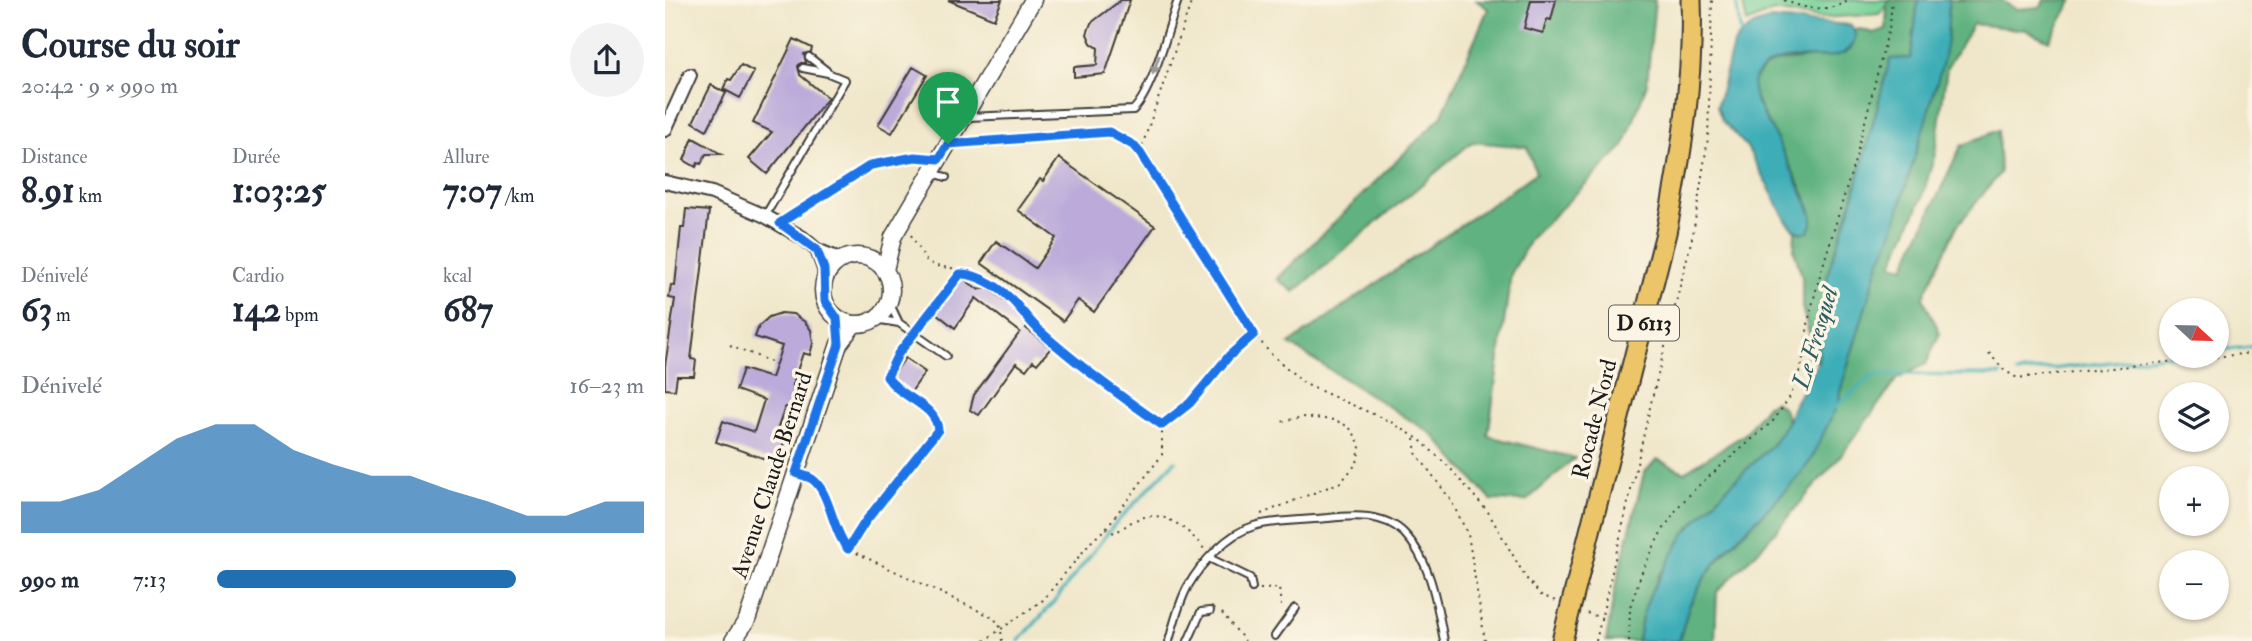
<!DOCTYPE html>
<html lang="fr">
<meta charset="utf-8">
<style>
:root{--surface:#fff;--page:#f2f2f3;--text:#1f2937;--muted:#747a83;--accent:#1f6fb2}
body{margin:0;font-family:"IM FELL Double Pica",serif;background:var(--page);color:var(--text);height:100vh;display:flex;flex-direction:column;font-size:26px;white-space:nowrap}
*{box-sizing:border-box;margin:0}
p{font-size:23px;color:var(--muted)}
.icon{flex:none;width:38px;height:38px;fill:none;stroke:currentColor;stroke-width:2;stroke-linecap:round;stroke-linejoin:round}
.map{position:relative;flex:1;overflow:hidden}
.details{display:flex;flex-direction:column;background:var(--surface);width:665px}
.details>*{flex:none}
.needle{width:46px;rotate:112deg}
.fabs{position:absolute;left:1494px;top:298px;display:grid;gap:14px}
.fabs a{display:grid;place-items:center;width:70px;height:70px;border-radius:50%;background:var(--surface);box-shadow:0 2px 5px #0004;font-size:35px}
.pin{position:absolute;display:grid;place-items:center;width:60px;height:60px;color:#fff;margin:-72px -30px;border-radius:50% 50% 50% 0;rotate:-45deg;box-shadow:0 0 7px #0007}
.pin .icon{rotate:45deg}
.round{display:grid;place-items:center;flex:none;width:74px;height:74px;border-radius:37px;background:var(--page)}
.headline{display:flex;align-items:center;justify-content:space-between;height:119px;padding:0 21px}
h1{font-size:38px;font-weight:700;line-height:52px}
.figures{display:grid;grid-template-columns:repeat(3,1fr);gap:10px;height:119px;padding:7px 21px}
.figures div{display:grid;align-content:center}
.figures b{font-size:35px;font-weight:700}
.figures small{font-size:19px;font-weight:400}
.figures p{font-size:19px}
.chart{height:196px;padding:14px 21px}
.chart p{display:flex;justify-content:space-between}
.chart svg{width:100%;height:126px;margin-top:7px;fill:var(--accent);opacity:.7}
ul{padding:0 21px;list-style:none;font-size:23px}
li{display:grid;grid-template-columns:112px 84px 1fr;align-items:center;height:52px}
li i{height:18px;border-radius:9px;background:var(--accent)}
main{display:flex;flex:1;min-height:0}
.map>svg:first-child{display:block}
</style>
<main>
<section class="details">
<div class="headline"><div><h1>Course du soir</h1><p>20:42 · 9 × 990 m</p></div><a class="round"><svg class="icon" aria-label="share" viewBox="0 0 24 24"><path d="M12 15V3M7 8l5-5 5 5M5 13v7h14v-7"/></svg></a></div>
<div class="figures">
<div><p>Distance</p><b>8.91<small> km</small></b></div>
<div><p>Durée</p><b>1:03:25</b></div>
<div><p>Allure</p><b>7:07<small> /km</small></b></div>
</div>
<div class="figures">
<div><p>Dénivelé</p><b>63<small> m</small></b></div>
<div><p>Cardio</p><b>142<small> bpm</small></b></div>
<div><p>kcal</p><b>687</b></div>
</div>
<div class="chart"><p><span>Dénivelé</span>16–23 m</p>
<svg viewBox="0 0 160 44" preserveAspectRatio="none"><path d="M0 44V33L10 33L20 29L30 20L40 11L50 6L60 6L70 15L80 20L90 24L100 24L110 29L120 33L130 38L140 38L150 33L160 33V44z"/></svg>
</div>
<ul>
<li><b>990 m</b>7:13<i style="width:70%"></i></li>
</ul>
</section>
<div class="map">
<svg width="1587" height="641" viewBox="0 0 1587 641">
<rect width="100%" height="100%" fill="#fcf5e5"/>
<filter id="ink" filterUnits="userSpaceOnUse"><feTurbulence type="fractalNoise" baseFrequency=".0143" numOctaves="2"/><feDisplacementMap in="SourceGraphic" scale="14" xChannelSelector="R" yChannelSelector="G"/><feConvolveMatrix kernelMatrix="1 2 1 2 8 2 1 2 1" color-interpolation-filters="sRGB"/></filter>
<filter id="wash" filterUnits="userSpaceOnUse"><feTurbulence type="fractalNoise" baseFrequency=".00686" numOctaves="4" result="noise"/><feDisplacementMap in="SourceGraphic" scale="28" xChannelSelector="R" yChannelSelector="G"/><feGaussianBlur stdDeviation="1.57" result="paint"/><feColorMatrix in="noise" values="0 0 0 0 0 0 0 0 0 0 0 0 0 0 0 0 0 1.4 0 .05"/><feComposite in="paint" operator="in"/></filter>
<g filter="url(#wash)">
<rect width="100%" height="100%" fill="#f0e7ca"/>
<!-- green -->
<path fill="#76d097" stroke="#49765a" stroke-width="2" d="M1077,0H1223V5L1214,14L1157,18L1108,11L1082,23Z"/>
<!-- forest -->
<path fill="#60b280" stroke="#3e674e" stroke-width="2" d="M811,0H990L982,84L959,146L866,238L846,274L823,436L910,458L861,501L826,500L767,434L624,344L871,173L862,147L807,142L629,292L612,279L776,117L823,9Z
M1222,0H1253L1246,58L1225,59L1186,206L1163,272L1153,362L1143,357L1145,336L1137,307V277L1129,250L1130,231L1137,233L1147,215L1141,197L1095,108L1087,88L1089,79L1097,69L1109,62L1151,57L1191,37L1190,30L1196,29L1208,33L1221,29Z
M1284,0H1336L1351,9L1376,7L1379,0H1408L1384,41L1361,30L1308,24L1282,68L1270,154L1257,198L1227,264L1239,267L1296,146L1333,130L1335,173L1292,226L1258,298L1275,333L1261,364L1232,379L1175,457L1095,549L1052,592L1050,641H1014L1024,606L1041,575L1060,552L1129,482L1146,460L1175,392L1214,262L1222,245L1282,40Z
M1110,401L1119,409L1123,421L1108,445L1087,465L994,575L977,617L973,641H941L950,589L979,473L992,459L1019,472L1080,434L1102,405Z"/>
<!-- water -->
<path fill="#3eaeb7" stroke="#2d656a" stroke-width="2" d="M1253,0H1284L1282,40L1278,62L1226,237L1214,262L1175,392L1174,401L1146,460L1129,482L1060,551L1041,575L1024,606L1014,641H973L977,617L986,592L1019,534L1063,487L1108,444L1123,421L1127,409L1153,362L1163,272L1186,206L1225,59L1246,58Z
M1106,19L1186,25C1196,39 1186,53 1170,56C1146,60 1105,51 1090,77C1089,80 1087,85 1088,88C1089,104 1103,121 1110,136C1123,162 1136,188 1147,215V225L1143,232C1132,234 1128,228 1121,220L1082,147L1057,120L1052,107L1068,45L1076,34L1089,25Z"/>
<g fill="none" stroke-linecap="round" stroke-linejoin="round">
<!-- stream -->
<path stroke="#3eaeb7" stroke-width="3.5" d="M1071,0L1076,34
M1552,350L1587,347
M1352,373L1507,355
M1169,408L1210,374L1336,375
M354,641L389,602L448,526L510,461"/>
</g>
<g id="blocks">
<!-- building -->
<path fill="#bbaada" d="M283,0H337L329,19Z
M456,0H465L440,74L409,77V67L432,65L433,48L426,43L422,34L426,23Z
M866,0H891L886,20L882,19L878,33L859,28Z
M129,39L147,48L146,52L139,54L141,63H136L133,66L135,75L163,98L102,174L84,159L107,132L88,123Z
M76,65L89,72L75,98L58,89L63,79L66,80Z
M248,67L262,75L227,133L213,125Z
M46,85L61,93L42,130L28,122Z
M28,138L41,145L56,154H41L36,164L33,163L31,167L19,160Z
M394,158L490,226L429,312L413,300L398,321L316,263L331,241L370,268L391,238L353,210L375,179L378,181Z
M21,209L44,211L26,359L31,360L29,376H12L10,390L0,389V366L10,299L4,298L6,285L10,286L16,228H19Z
M296,277L314,290L322,287L359,315L356,318L364,324L361,328L386,348L372,364L368,361L361,370L351,363L314,415L305,410L309,395L355,332L311,298L290,328L271,313Z
M116,313L128,314L140,322L146,330L148,343L145,355L138,353L127,386L135,388L128,409L120,407L109,439L119,442L112,463L51,442L58,421L89,432L99,400L71,390L78,369L106,378L117,346L90,337L94,326L104,317Z
M240,358L260,372L246,392L226,378Z"/>
</g>
</g>
<g filter="url(#ink)">
<use href="#blocks" fill-opacity="0" stroke="#3c3a36" stroke-width="2"/>
<g fill="none" stroke-linecap="round" stroke-linejoin="round">
<defs>
<path id="service" d="M144,57L162,71
M303,117L468,110C488,91 503,28 513,0
M268,173L281,177
M100,216L180,80L163,73L138,68
M224,302L234,323
M210,319L234,323L281,356
M544,558L585,578L587,588
M610,636L630,608
M504,641C509,623 514,602 523,586C537,562 562,534 589,526C608,520 642,520 663,518C688,515 719,513 739,533C766,561 772,604 779,641
M523,641L536,612L545,611"/>
<path id="minor" d="M0,130L25,75
M0,182L47,193L100,216L138,238L152,250L177,260
M152,250L159,269L160,280"/>
<path id="tertiary" d="M158 290a34 34 0 1 1 68 0a34 34 0 1 1-68 0Z
M220,270L228,237L368,0
M68,641L82,620L174,344L189,324"/>
<path id="primary" d="M897,641L1001,233C1016,157 1029,78 1026,0"/>
</defs>
<!-- service casing -->
<use href="#service" stroke="#3c3a36" stroke-width="10"/>
<!-- minor casing -->
<use href="#minor" stroke="#3c3a36" stroke-width="16"/>
<!-- tertiary casing -->
<use href="#tertiary" stroke="#3c3a36" stroke-width="19"/>
<!-- primary casing -->
<use href="#primary" stroke="#3c3a36" stroke-width="23"/>
<!-- path -->
<path stroke="#3c3a36" stroke-width="2" stroke-dasharray="2 5" stroke-linecap="butt" d="M1119,0C1137,9 1166,13 1184,0
M302,143L445,132L468,145L589,334L606,354L640,384L726,422L755,440L785,468L823,512L861,578L876,595L891,601
M475,152L527,0
M125,217L206,165L257,157
M246,235L261,260L270,266L293,269L331,287L348,301L373,329L395,349L497,425V455L441,528
M254,326C263,313 286,276 300,274
M65,345L111,364
M1324,353L1339,370L1352,378L1587,353
M498,424L525,403L564,356L587,335
M749,439L751,453L785,499L803,534L820,641
M145,478C166,495 165,529 183,549L329,618L336,628L337,641
M596,514L676,482L692,463L695,448L692,438L684,427L670,420L637,417L616,422
M183,549L200,522L273,431C271,404 236,398 222,377L224,371L243,342
M595,589L614,588L616,606
M557,613L580,641
M922,613L937,618
M319,641L378,600L426,542L441,528L449,533C458,529 464,522 473,519C500,508 524,530 540,550
M931,641L987,399L1028,234L1043,138L1047,0
M964,641L965,607L977,572L994,536L1013,507L1032,487L1109,420L1126,395L1137,364L1144,318L1153,282L1191,157L1225,24L1227,0"/>
<!-- service -->
<use href="#service" stroke="#fff" stroke-width="6"/>
<!-- minor -->
<use href="#minor" stroke="#fff" stroke-width="12"/>
<!-- tertiary -->
<use href="#tertiary" stroke="#fff" stroke-width="16"/>
<!-- primary -->
<use href="#primary" stroke="#edc569" stroke-width="19"/>
</g>
<!-- one-way arrows -->
<defs><path id="oneway-solid" d="M-6-.8H1V-3.2L6.5 0L1 3.2V.8H-6Z" transform="scale(1.75)"/></defs>
<use fill="#999" href="#oneway-solid" transform="translate(491 65) rotate(109)"/>
</g>
<g fill="none" stroke-linecap="round" stroke-linejoin="round" filter="url(#ink)">
<defs>
<path id="route" d="M444,132L468,145L475,153L589,334L564,356L525,403L497,425C455,396 414,366 376,332C360,318 351,299 330,286C320,280 306,273 295,274L233,354L222,377C235,398 271,404 273,430L200,522L183,549C167,531 165,491 147,479C142,476 136,475 131,473L174,344L172,318L160,301L159,269L152,250L115,223L206,165L250,157L274,159L283,144Z"/>
</defs>
<!-- route casing -->
<use href="#route" stroke="#fff" stroke-width="14"/>
<!-- route -->
<use href="#route" stroke="#1a73e8" stroke-width="9"/>
</g>
<g text-anchor="middle" stroke-width="7" stroke-linejoin="round" paint-order="stroke">
<!-- shield labels -->
<rect fill="#fcf5e5" stroke="#5f5d58" stroke-width="2" x="944" y="305.5" width="70" height="35" rx="5"/>
<g font-size="21" font-weight="bold" fill="#1c1c1c">
<text x="979" y="330">D 6113</text>
</g>
<!-- street labels -->
<g font-size="23" fill="#1c1c1c" stroke="#fcf5e5">
<text transform="translate(929 419) rotate(-76)" y="8">Rocade Nord</text>
<text transform="translate(106 475) rotate(-72)" y="8">Avenue Claude Bernard</text>
</g>
<!-- water labels -->
<g font-size="24" font-style="italic" fill="#2b5e62" stroke="#fcf5e5">
<text transform="translate(1150 338) rotate(-73)" y="8">Le Fresquel</text>
</g>
</g>
</svg>
<div class="fabs">
<a><svg class="needle" viewBox="-14 -14 28 28"><path d="M0-13l5 13h-10z" fill="#e53935"/><path d="M0 13l5-13h-10z" fill="#747a83"/></svg></a>
<a><svg class="icon" aria-label="layers" viewBox="0 0 24 24"><path d="M12 4l9 5-9 5-9-5zM3 14l9 5 9-5"/></svg></a>
<a>+</a>
<a>−</a>
</div>
<div class="pin" style="left:283px;top:144px;background:#1e9e55"><svg class="icon" aria-label="arrive" viewBox="0 0 24 24"><path d="M6 21V4h12l-3 4 3 4H6"/></svg></div>
</div>
</main>
